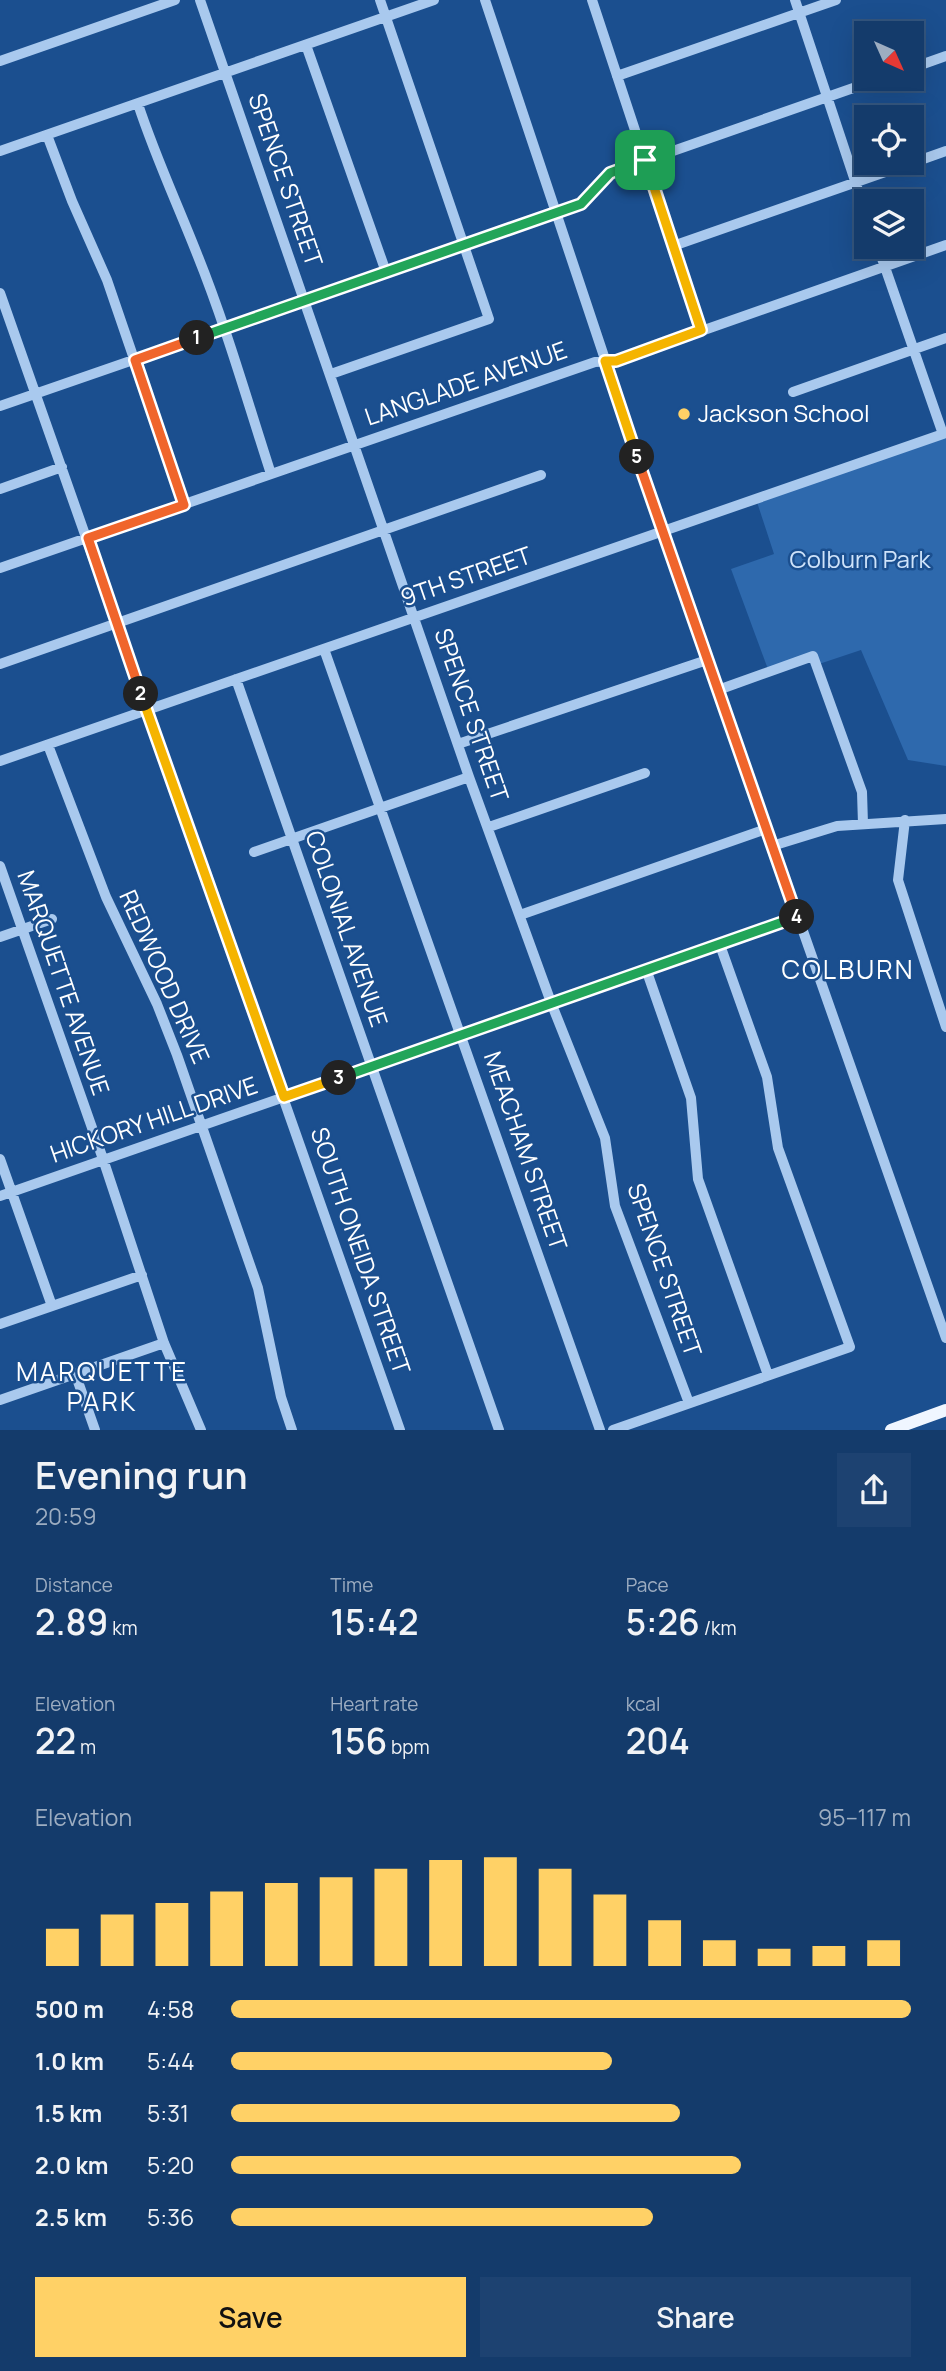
<!DOCTYPE html>
<meta charset="utf-8">
<style>
:root{--surface:#143b6b;--page:#1d4271;--text:#f1f3f6;--muted:#9dadc1;--line:#33557e;--accent:#ffd166}
body{margin:0;font-family:Manrope,sans-serif;background:var(--page);color:var(--text);height:100vh;display:flex;flex-direction:column;font-size:26px;white-space:nowrap}
*{box-sizing:border-box;margin:0}
p{font-size:23px;color:var(--muted)}
.icon{flex:none;width:38px;height:38px;fill:none;stroke:currentColor;stroke-width:2;stroke-linecap:round;stroke-linejoin:round}
.map{position:relative;height:1430px;overflow:hidden}
.details{display:flex;flex-direction:column;background:var(--surface);flex:1}
.details>*{flex:none}
.needle{width:46px;rotate:135deg}
.buttons{position:absolute;left:854px;top:21px;display:grid;gap:14px}
.buttons a{display:grid;place-items:center;width:70px;height:70px;border-radius:0px;background:var(--surface);box-shadow:0 7px 28px #0002,0 0 0 2px var(--line);font-size:35px}
.pin{position:absolute;display:grid;place-items:center;width:60px;height:60px;color:#fff;margin:-30px;border-radius:14px;box-shadow:0 4px 10px #0006}
.km{position:absolute;width:35px;height:35px;margin:-18px;border-radius:50%;background:#222;color:#fff;font-size:19px;line-height:35px;text-align:center}
.round{display:grid;place-items:center;flex:none;width:74px;height:74px;border-radius:0px;background:var(--page)}
.headline{display:flex;align-items:center;justify-content:space-between;height:119px;padding:0 35px}
h1{font-size:38px;font-weight:600;line-height:52px}
.metrics{display:grid;grid-template-columns:repeat(3,1fr);gap:10px;height:119px;padding:7px 35px}
.metrics div{display:grid;align-content:center}
.metrics b{font-size:35px;font-weight:600}
.metrics small{font-size:19px;font-weight:400}
.metrics p{font-size:19px}
.chart{height:196px;padding:14px 35px}
.chart p{display:flex;justify-content:space-between}
.chart svg{width:100%;height:126px;margin-top:7px;stroke:var(--accent);stroke-width:6}
.button{display:flex;gap:14px;margin-top:auto;padding:14px 35px}
.button a{flex:1;height:80px;border-radius:0px;background:var(--accent);color:#111;font-size:28px;font-weight:600;line-height:80px;text-align:center}
.button a+a{background:var(--page);color:var(--text)}
ul{padding:0 35px;list-style:none;font-size:23px}
li{display:grid;grid-template-columns:112px 84px 1fr;align-items:center;height:52px}
li i{height:18px;border-radius:9px;background:var(--accent)}
.map>svg:first-child{display:block}
</style>
<div class="map">
<svg width="946" height="1430" viewBox="0 0 946 1430">
<rect width="100%" height="100%" fill="#1b4f8f"/>
<!-- green -->
<path fill="#2e69ad" d="M946,433V766L908,760L861,650L816,665L813,657L769,672L731,569L774,554L756,499Z"/>
<g fill="none" stroke-linecap="round" stroke-linejoin="round">
<!-- minor -->
<path stroke="#a9c9ee" stroke-width="10" d="M200,0L469,777L552,1005L605,1138L615,1206L689,1403
M485,0L660,524L946,1338
M592,0L701,330
M795,0L866,214
M306,45L386,272
M0,61L175,0
M912,68L946,56
M617,76L836,0
M138,104C155,156 177,203 197,254C226,326 247,400 271,474
M47,135L72,201L107,280L184,505
M0,151L434,0
M912,163L946,151
M673,246L911,163
M878,247L943,434
M0,293L400,1430
M331,374L489,319L380,0
M793,392L946,338
M0,406L555,214L581,204L610,173L879,79
M0,489L62,467
M0,568L595,362L616,361L946,245
M324,649L600,1430
M0,664L541,475
M236,679L499,1430
M718,690L813,656L862,792L863,824
M458,744L707,660
M48,745L106,897L157,1004L177,1055L258,1288L281,1397L292,1430
M0,761L946,433
M905,820L898,880L946,1027
M489,827L645,773
M772,846L837,826L946,819
M254,852L469,777
M0,866L103,1159L164,1343L201,1430
M520,915L766,829
M0,937L52,919
M647,972L691,1098L698,1179L768,1375
M0,1159L52,1306
M0,1196L798,918
M0,1324L142,1275
M75,1373L95,1430
M0,1400L164,1343
M613,1430L850,1347L778,1148L767,1077L720,945"/>
<!-- major -->
<path stroke="#f0f6ff" stroke-width="12" d="M891,1430L946,1410"/>
</g>
<g fill="none" stroke-linecap="round" stroke-linejoin="round">
<defs>
<path id="split-1" d="M197,338L581,204L610,173L645,160"/>
<path id="split-2" d="M141,694L88,538L184,505L135,360L197,338"/>
<path id="split-3" d="M141,694L284,1097L339,1078"/>
<path id="split-4" d="M339,1078L797,917"/>
<path id="split-5" d="M637,457L797,917"/>
<path id="split-6" d="M637,457L605,361H616L701,330L645,160"/>
</defs>
<!-- split-1 casing -->
<use href="#split-1" stroke="#fff" stroke-width="14"/>
<!-- split-2 casing -->
<use href="#split-2" stroke="#fff" stroke-width="14"/>
<!-- split-3 casing -->
<use href="#split-3" stroke="#fff" stroke-width="14"/>
<!-- split-4 casing -->
<use href="#split-4" stroke="#fff" stroke-width="14"/>
<!-- split-5 casing -->
<use href="#split-5" stroke="#fff" stroke-width="14"/>
<!-- split-6 casing -->
<use href="#split-6" stroke="#fff" stroke-width="14"/>
<!-- split-1 -->
<use href="#split-1" stroke="#22a559" stroke-width="9"/>
<!-- split-2 -->
<use href="#split-2" stroke="#f0652b" stroke-width="9"/>
<!-- split-3 -->
<use href="#split-3" stroke="#f5b400" stroke-width="9"/>
<!-- split-4 -->
<use href="#split-4" stroke="#22a559" stroke-width="9"/>
<!-- split-5 -->
<use href="#split-5" stroke="#f0652b" stroke-width="9"/>
<!-- split-6 -->
<use href="#split-6" stroke="#f5b400" stroke-width="9"/>
</g>
<!-- markers -->
<circle fill="#ffd166" stroke="#1b4f8f" stroke-width="2.5" cx="684" cy="414" r="7"/>
<g text-anchor="middle" stroke-width="5" stroke-linejoin="round" paint-order="stroke">
<!-- street labels -->
<g font-size="24" fill="#fff" stroke="#1b4f8f">
<text transform="translate(285 180) rotate(71)" y="8">SPENCE STREET</text>
<text transform="translate(466 384) rotate(-19)" y="8">LANGLADE AVENUE</text>
<text transform="translate(466 577) rotate(-19)" y="8">9TH STREET</text>
<text transform="translate(471 715) rotate(71)" y="8">SPENCE STREET</text>
<text transform="translate(346 929) rotate(71)" y="8">COLONIAL AVENUE</text>
<text transform="translate(164 977) rotate(66)" y="8">REDWOOD DRIVE</text>
<text transform="translate(63 983) rotate(71)" y="8">MARQUETTE AVENUE</text>
<text transform="translate(154 1120) rotate(-19)" y="8">HICKORY HILL DRIVE</text>
<text transform="translate(525 1151) rotate(71)" y="8">MEACHAM STREET</text>
<text transform="translate(360 1251) rotate(71)" y="8">SOUTH ONEIDA STREET</text>
<text transform="translate(664 1270) rotate(71)" y="8">SPENCE STREET</text>
</g>
<!-- poi labels -->
<g font-size="24" fill="#fff" stroke="#1b4f8f" text-anchor="start">
<text x="698" y="422">Jackson School</text>
</g>
<!-- park labels -->
<g font-size="24" fill="#cfe3fa" stroke="#1b4f8f">
<text x="860" y="568">Colburn Park</text>
</g>
<!-- neighbourhood labels -->
<g font-size="26" letter-spacing="2" fill="#fff" stroke="#1b4f8f">
<text x="848" y="979">COLBURN</text>
<text x="102" y="1381">MARQUETTE<tspan x="102" dy="30">PARK</tspan></text>
</g>
</g>
</svg>
<div class="buttons">
<a><svg class="needle" viewBox="-14 -14 28 28"><path d="M0-13l5 13h-10z" fill="#e53935"/><path d="M0 13l5-13h-10z" fill="#9dadc1"/></svg></a>
<a><svg class="icon" aria-label="locate" viewBox="0 0 24 24"><circle cx="12" cy="12" r="6"/><path d="M12 2v4M12 18v4M2 12h4M18 12h4"/></svg></a>
<a><svg class="icon" aria-label="layers" viewBox="0 0 24 24"><path d="M12 4l9 5-9 5-9-5zM3 14l9 5 9-5"/></svg></a>
</div>
<div class="pin" style="left:645px;top:160px;background:#1e9e55"><svg class="icon" aria-label="arrive" viewBox="0 0 24 24"><path d="M6 21V4h12l-3 4 3 4H6"/></svg></div>
<b class="km" style="left:197px;top:338px">1</b>
<b class="km" style="left:141px;top:694px">2</b>
<b class="km" style="left:339px;top:1078px">3</b>
<b class="km" style="left:797px;top:917px">4</b>
<b class="km" style="left:637px;top:457px">5</b>
</div>
<section class="details">
<div class="headline"><div><h1>Evening run</h1><p>20:59</p></div><a class="round"><svg class="icon" aria-label="share" viewBox="0 0 24 24"><path d="M12 15V3M7 8l5-5 5 5M5 13v7h14v-7"/></svg></a></div>
<div class="metrics">
<div><p>Distance</p><b>2.89<small> km</small></b></div>
<div><p>Time</p><b>15:42</b></div>
<div><p>Pace</p><b>5:26<small> /km</small></b></div>
</div>
<div class="metrics">
<div><p>Elevation</p><b>22<small> m</small></b></div>
<div><p>Heart rate</p><b>156<small> bpm</small></b></div>
<div><p>kcal</p><b>204</b></div>
</div>
<div class="chart"><p><span>Elevation</span>95–117 m</p>
<svg viewBox="0 0 160 44" preserveAspectRatio="none"><path d="M5 44V31M15 44V26M25 44V22M35 44V18M45 44V15M55 44V13M65 44V10M75 44V7M85 44V6M95 44V10M105 44V19M115 44V28M125 44V35M135 44V38M145 44V37M155 44V35"/></svg>
</div>
<ul>
<li><b>500 m</b>4:58<i style="width:100%"></i></li>
<li><b>1.0 km</b>5:44<i style="width:56%"></i></li>
<li><b>1.5 km</b>5:31<i style="width:66%"></i></li>
<li><b>2.0 km</b>5:20<i style="width:75%"></i></li>
<li><b>2.5 km</b>5:36<i style="width:62%"></i></li>
</ul>
<div class="button"><a>Save</a><a>Share</a></div>
</section>
